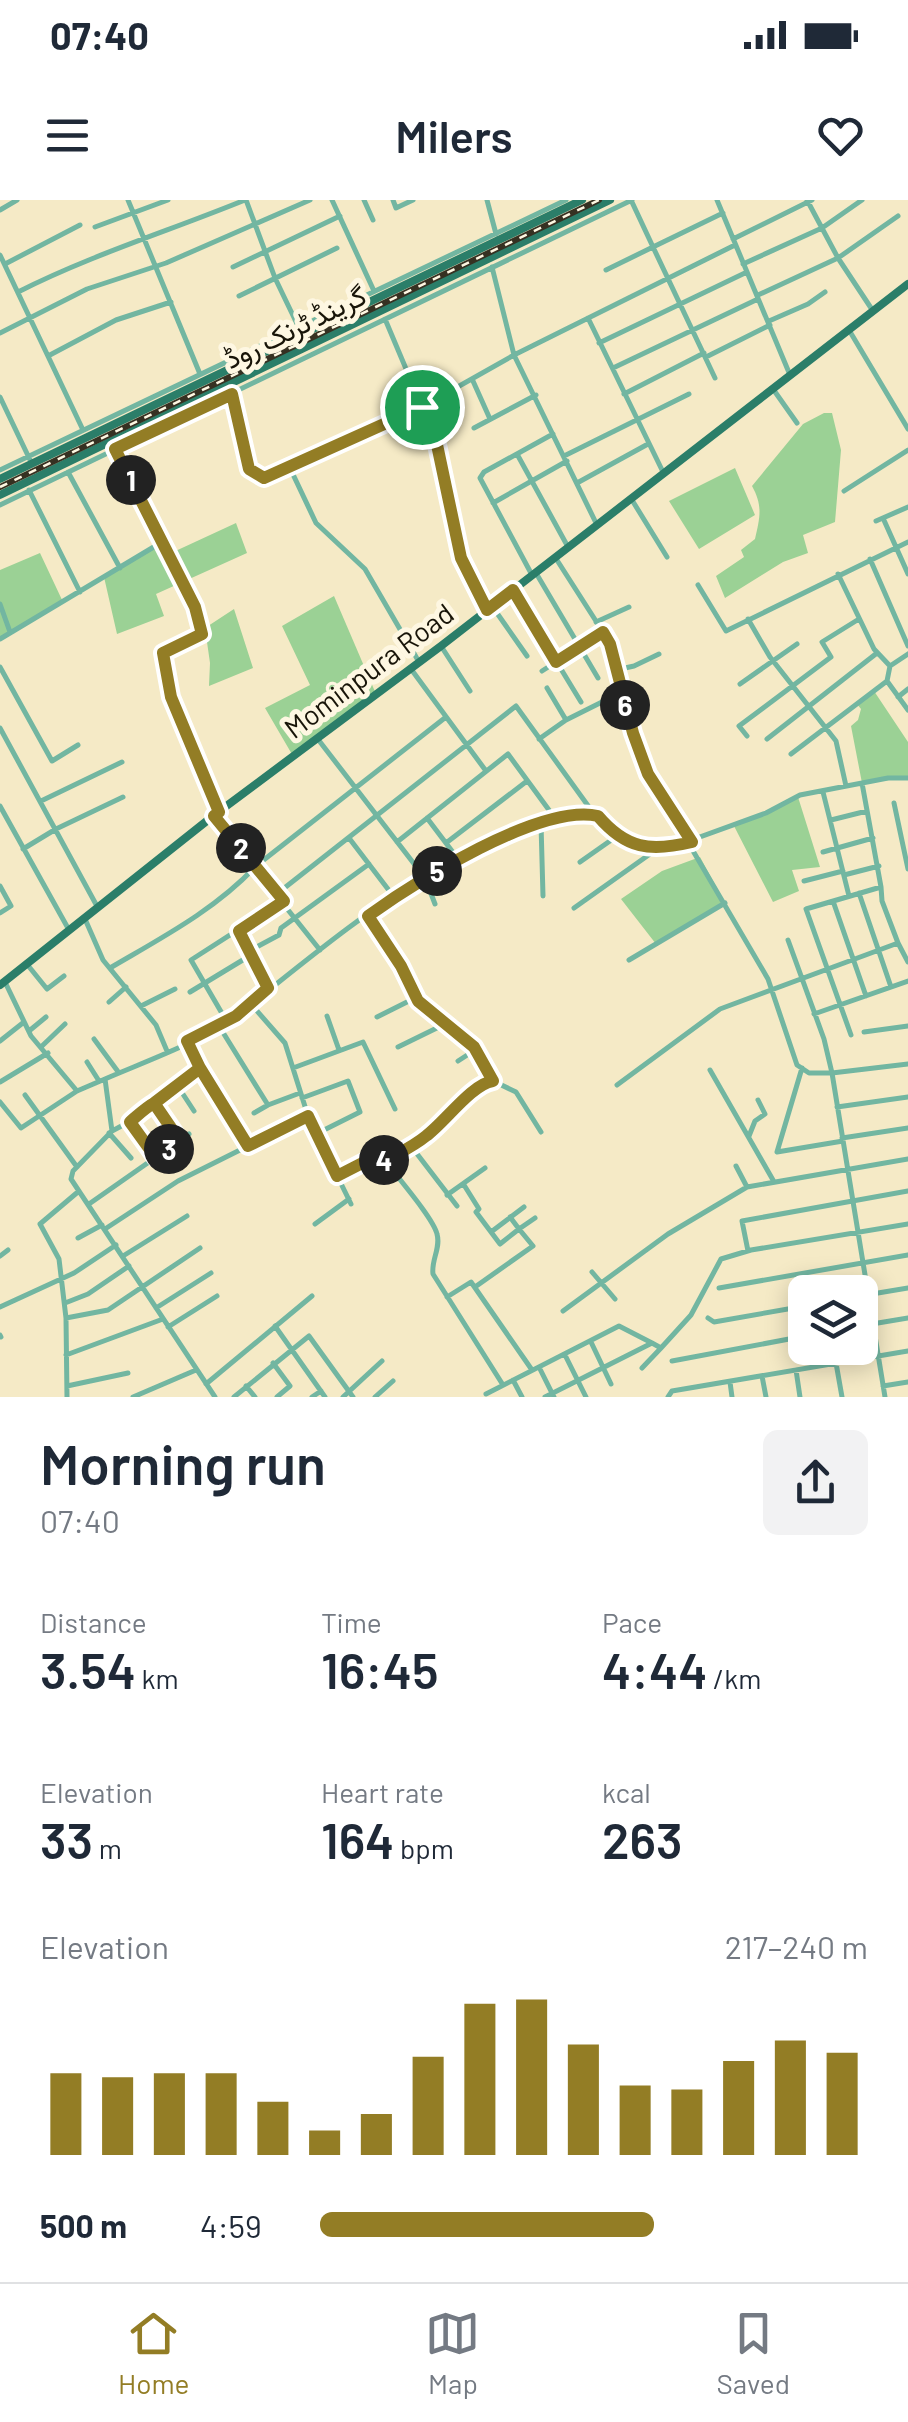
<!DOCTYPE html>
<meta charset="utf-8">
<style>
:root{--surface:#fff;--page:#f2f2f3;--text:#1f2937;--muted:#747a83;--line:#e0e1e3;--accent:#937d25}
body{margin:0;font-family:Barlow,Vazirmatn,sans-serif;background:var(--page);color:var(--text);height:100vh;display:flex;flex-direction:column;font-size:38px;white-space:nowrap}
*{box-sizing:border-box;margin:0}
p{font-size:32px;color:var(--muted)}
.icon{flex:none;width:55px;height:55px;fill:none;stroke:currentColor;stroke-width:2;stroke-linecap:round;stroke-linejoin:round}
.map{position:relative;height:1197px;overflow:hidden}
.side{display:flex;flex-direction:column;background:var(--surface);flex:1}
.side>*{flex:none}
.fabs{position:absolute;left:788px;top:1075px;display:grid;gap:20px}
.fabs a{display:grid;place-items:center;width:90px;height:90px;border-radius:15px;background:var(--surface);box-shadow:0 5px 25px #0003;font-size:50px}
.pin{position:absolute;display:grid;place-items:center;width:85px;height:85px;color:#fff;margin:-42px;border:5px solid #fff;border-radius:50%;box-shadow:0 2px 10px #0007}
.km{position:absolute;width:50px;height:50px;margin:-25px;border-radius:50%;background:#222;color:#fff;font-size:28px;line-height:50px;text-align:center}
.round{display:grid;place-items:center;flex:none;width:105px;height:105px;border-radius:15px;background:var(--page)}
.summary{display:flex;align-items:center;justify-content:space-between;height:170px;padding:0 40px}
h1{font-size:55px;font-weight:600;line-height:75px}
.figures{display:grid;grid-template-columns:repeat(3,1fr);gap:15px;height:170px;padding:10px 40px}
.figures div{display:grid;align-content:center}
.figures b{font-size:50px;font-weight:600}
.figures small{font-size:28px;font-weight:400}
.figures p{font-size:28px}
.chart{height:280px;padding:20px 40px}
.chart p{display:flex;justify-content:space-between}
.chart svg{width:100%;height:180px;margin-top:10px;stroke:var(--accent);stroke-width:6}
ul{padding:0 40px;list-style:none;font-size:32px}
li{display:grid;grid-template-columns:160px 120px 1fr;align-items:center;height:75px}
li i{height:25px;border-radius:12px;background:var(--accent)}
.status{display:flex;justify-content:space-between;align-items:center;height:70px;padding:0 50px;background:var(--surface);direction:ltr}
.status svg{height:28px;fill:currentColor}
header{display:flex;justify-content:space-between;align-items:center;height:130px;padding:0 40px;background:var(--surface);font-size:45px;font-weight:600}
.dock{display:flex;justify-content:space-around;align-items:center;height:140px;border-top:2px solid var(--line);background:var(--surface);font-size:28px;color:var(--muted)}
.dock a{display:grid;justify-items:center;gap:5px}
.dock .on{color:var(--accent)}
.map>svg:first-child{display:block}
</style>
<div class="status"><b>07:40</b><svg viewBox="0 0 49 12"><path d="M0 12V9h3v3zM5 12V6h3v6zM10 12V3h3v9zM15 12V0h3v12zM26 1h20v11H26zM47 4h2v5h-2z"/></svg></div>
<header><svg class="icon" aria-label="menu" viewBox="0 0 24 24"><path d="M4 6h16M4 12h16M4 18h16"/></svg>Milers<svg class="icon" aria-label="heart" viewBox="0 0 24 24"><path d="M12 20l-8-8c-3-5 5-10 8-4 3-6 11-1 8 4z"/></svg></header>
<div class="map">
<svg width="908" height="1197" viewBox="0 0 908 1197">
<rect width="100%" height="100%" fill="#f5eac6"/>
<!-- green -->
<path fill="#9bd195" d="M824,213H832L841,250L835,322L803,335L808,353L783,362L725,398L716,376L744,357L741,350L755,339C760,317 763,306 752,286L803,224Z
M735,268L755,315L699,349L669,301Z
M236,323L247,353L156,394L164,416L117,434L104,377L162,342L169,354Z
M40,353L63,402L0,439V370Z
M334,396L376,494L293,556L265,508L310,485L282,426Z
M234,409L253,468L209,486L210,463L205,428Z
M874,491L908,542V578L862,583L851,526L858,520L861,509L857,504Z
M798,597L820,667L792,670L799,691L773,702L734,626Z
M700,657L725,703L656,744L621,699L662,671Z"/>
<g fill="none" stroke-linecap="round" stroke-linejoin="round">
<!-- minor -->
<path stroke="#72b6a1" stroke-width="5" d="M128,0L200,174
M246,0L275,78L299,128
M332,0L374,91
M364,0L373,20
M393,0L396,8L413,0
M487,0L496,34
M717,0L790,175
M807,0L838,58L873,111
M0,10L17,0
M95,27L168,0
M733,39L812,0
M0,55L83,230
M5,64L80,25
M743,64L822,28L862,0
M233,67L340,16
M492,67L514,155L597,325
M606,70L653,47L631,0
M18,92C91,55 169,31 245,0
M758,95L838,58L898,16
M239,96L337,48
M588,118L663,272
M385,119L436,240L461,358L487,410
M769,121L808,104L825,92
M849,130L908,229
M0,133L87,89L166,63L310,0
M599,143L747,72
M48,156L116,120L171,102
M706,157L770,125
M613,168L758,99
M715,178L653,47L723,13
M473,181L490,219
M773,189L797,223
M232,194L249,269L258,276L270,277L422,207L514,155L735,45
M624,194L704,153
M0,197L32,264
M474,228L536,195
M115,249L195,407L202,435L163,453L171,497L219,612
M517,254L568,347
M564,256L689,194
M290,268L316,323L365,369L419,462
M0,270L566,0
M68,272L120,368
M577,283L648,244
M29,290L80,392
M844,291L908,250
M632,300L667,357
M493,303L567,261
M0,305L632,0
M883,318L908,374
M876,321L908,307
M555,357L610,443L633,533L648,574L768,779L797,865L809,873H832L885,1197
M870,359L908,446
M536,373L598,478
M838,374L874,449L890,466
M532,375L480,278L484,272L553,234
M698,385L726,431L908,342
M513,390L581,502
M0,404L10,432
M492,406L527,456
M748,419L770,457L836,541L846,586
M596,422L629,407
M0,439L162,342
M441,446L470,491
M908,454L890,466L887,481L908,510
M0,467L52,561L78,545
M411,469L486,571
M616,470L634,466L659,454
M542,471L603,432
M740,484L797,444
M547,488L566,520
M898,497L908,489
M0,528L98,708
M747,536L739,526L831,457L822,442L859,419
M317,538L425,678L435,704
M539,539L566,520L622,492
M767,539L877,453
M791,554L887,481
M862,583L881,687
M823,592L849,696
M41,601L122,562
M894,603L908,669
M0,606L69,730
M213,616L320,750
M427,618L458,659
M831,620L867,611
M541,624L543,696
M349,638L394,697
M397,642L508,554L557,621
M446,643L527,581
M23,649L56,629L123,597
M823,652L873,638
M580,662L617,636
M844,675L879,666
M804,681L843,671
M0,686L11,706L0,713
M278,693L516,506L594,614
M859,693L891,787
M833,701L866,796
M574,708L657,649
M368,716L401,766L418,801L473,847L493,881L516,892L541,932
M85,719L103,760L156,825L167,851
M239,731L268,788
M788,740L824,839L832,873L908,864
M249,751L279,735L281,728L369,664
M629,760L725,703
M26,763L47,789L64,776
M110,768C161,738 215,710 256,666L446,517
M5,782L31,836L77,891
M190,792L251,755
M109,802L126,787
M250,803L285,843L308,916L351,1004
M141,806L175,789
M814,814L908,781
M327,816L339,850
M377,817L415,798
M227,822L191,760L283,701
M219,826L268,905L300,893
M29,831L46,817
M864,832L908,826
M851,835L806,709L881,687L882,701L898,743
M94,839L119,873
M0,841L24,822
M187,841L248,946L308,916
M42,846L65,824
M398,847L445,824
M458,861L475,850
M87,862L99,881
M293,868L363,842L395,909
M802,868L777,952L843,941
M710,870L773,980
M0,882L48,853
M177,885L194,911
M617,885L720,809L898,743L908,762
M25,895L77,967
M302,898L348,881L360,912L316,934
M0,902L21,928L77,891L105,879
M154,903L180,941
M837,907L908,897
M254,913L268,905
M129,922L156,957
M112,931L129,922L200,868
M109,933L131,958
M749,936L755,921L765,914L758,900
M842,938L908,928
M411,946L457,1006
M385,961C399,953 414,946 426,936C445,922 472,884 493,881
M736,966L747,987
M337,977L380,954C392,971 433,1017 437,1034C441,1048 431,1060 433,1074L503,1185
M464,985L479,1009L476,1012L500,1044L519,1029L533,1046L475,1087
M447,995L485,968
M89,1004L189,934
M510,1017L519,1029L535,1018
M315,1024L349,999
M105,1029L178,981L248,946
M491,1032L524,1007
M78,1038L102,1025
M748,1051L742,1021L908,991
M0,1056L8,1050
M123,1056L187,1016
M592,1072L615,1099
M719,1088L908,1055
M860,1096L908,1088
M447,1097L471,1082L532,1170
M65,1103L88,1094L129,1066
M0,1107L74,1073L116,1045
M156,1108L211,1073
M563,1111L668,1034L747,987L908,959
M66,1118L108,1110L200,1048
M708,1118L714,1122L805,1106
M275,1126L325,1197
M860,1126L908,1118
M168,1127L217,1096
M0,1135L1,1137
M591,1142L611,1184
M66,1155L163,1119
M565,1155L586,1197
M672,1161L805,1136
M273,1163L290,1186L277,1197
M836,1163L842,1197
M539,1167L554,1197
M642,1168L661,1148
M796,1170L800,1197
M762,1176L766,1197
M513,1180L522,1197
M730,1182L732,1197
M206,1184L312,1096
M67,1186L128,1173
M246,1186L255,1197
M883,1186L908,1182
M486,1194L619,1126L652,1143
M67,1197L66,1118L59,1059L40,1024L79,991
M133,1197L196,1170
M215,1197L71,979L73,971L112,931L105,879C144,862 203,841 236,816C341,734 456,629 594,614L623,640L648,647L675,646L766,613L800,595L888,578H908
M234,1197L309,1136L353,1197
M312,1197L321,1191
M343,1197L382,1161
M375,1197L393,1181
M545,1197L652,1143L661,1148L691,1115L721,1059L751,1050L908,1024
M668,1197L672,1191L908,1151"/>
<!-- major -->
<path stroke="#2b7e69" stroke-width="8" d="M0,279L582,0
M0,295L610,0
M0,785L213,616L441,446L908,84"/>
<defs>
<path id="rail" d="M0,287L599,0"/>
</defs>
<!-- rail casing -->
<use href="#rail" stroke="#363122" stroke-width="6"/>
<!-- rail -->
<use href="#rail" stroke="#fef7e2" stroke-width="2.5" stroke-dasharray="8" stroke-linecap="butt"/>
</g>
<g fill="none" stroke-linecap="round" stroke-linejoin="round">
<defs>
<path id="route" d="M422,207L264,278L249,269L232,194L115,249L195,407L202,434L163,453L171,497L219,612L214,616L284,701L239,731L268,788L236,816L187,841L200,868L154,903L180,941L156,958L130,922C138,915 146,907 156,902L200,868L248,946L308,916L337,976L380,954L385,961C399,953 414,946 426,936C445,922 472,884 493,881L474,847L418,801L401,766L368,716C415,682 541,603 598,616C626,649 650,652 692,642L648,574L633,533L610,444L603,432L556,462L513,390L487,410L461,358L436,240L422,207"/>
</defs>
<!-- route casing -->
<use href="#route" stroke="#fff" stroke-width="20"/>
<!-- route -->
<use href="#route" stroke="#937d25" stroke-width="12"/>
</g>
<g text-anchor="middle" stroke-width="10" stroke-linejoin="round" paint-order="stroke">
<!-- street labels -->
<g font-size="28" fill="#181408" stroke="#fef7e2">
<text transform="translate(295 127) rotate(-26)" y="10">گرینڈ ٹرنک روڈ</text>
<text transform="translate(369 471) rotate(-37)" y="10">Mominpura Road</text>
</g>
</g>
</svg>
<div class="fabs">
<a><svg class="icon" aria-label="layers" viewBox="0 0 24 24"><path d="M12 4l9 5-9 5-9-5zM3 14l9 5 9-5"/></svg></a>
</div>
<div class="pin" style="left:422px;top:207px;background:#1e9e55"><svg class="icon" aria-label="arrive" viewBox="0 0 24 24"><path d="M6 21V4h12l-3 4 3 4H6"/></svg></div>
<b class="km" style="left:131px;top:280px">1</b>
<b class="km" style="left:241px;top:648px">2</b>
<b class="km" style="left:169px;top:949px">3</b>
<b class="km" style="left:384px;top:960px">4</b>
<b class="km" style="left:437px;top:671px">5</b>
<b class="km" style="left:625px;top:505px">6</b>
</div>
<section class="side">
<div class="summary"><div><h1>Morning run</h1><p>07:40</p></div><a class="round"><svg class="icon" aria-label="share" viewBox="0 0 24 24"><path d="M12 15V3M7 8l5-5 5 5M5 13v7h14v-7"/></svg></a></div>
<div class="figures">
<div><p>Distance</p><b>3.54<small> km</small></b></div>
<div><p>Time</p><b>16:45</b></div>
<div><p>Pace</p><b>4:44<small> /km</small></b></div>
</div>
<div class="figures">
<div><p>Elevation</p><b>33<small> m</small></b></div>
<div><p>Heart rate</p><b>164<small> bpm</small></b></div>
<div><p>kcal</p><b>263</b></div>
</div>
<div class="chart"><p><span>Elevation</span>217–240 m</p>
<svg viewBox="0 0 160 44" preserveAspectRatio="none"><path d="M5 44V24M15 44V25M25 44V24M35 44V24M45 44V31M55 44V38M65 44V34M75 44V20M85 44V7M95 44V6M105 44V17M115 44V27M125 44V28M135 44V21M145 44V16M155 44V19"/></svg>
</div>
<ul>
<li><b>500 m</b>4:59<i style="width:61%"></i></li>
</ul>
</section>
<nav class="dock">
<a class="on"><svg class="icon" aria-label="home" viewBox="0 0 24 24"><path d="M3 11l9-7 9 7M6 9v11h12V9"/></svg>Home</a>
<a><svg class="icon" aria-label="map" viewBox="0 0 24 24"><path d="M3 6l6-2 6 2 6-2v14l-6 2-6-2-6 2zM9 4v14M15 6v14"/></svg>Map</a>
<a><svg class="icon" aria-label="saved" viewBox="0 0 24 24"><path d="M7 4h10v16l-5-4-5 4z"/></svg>Saved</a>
</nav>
